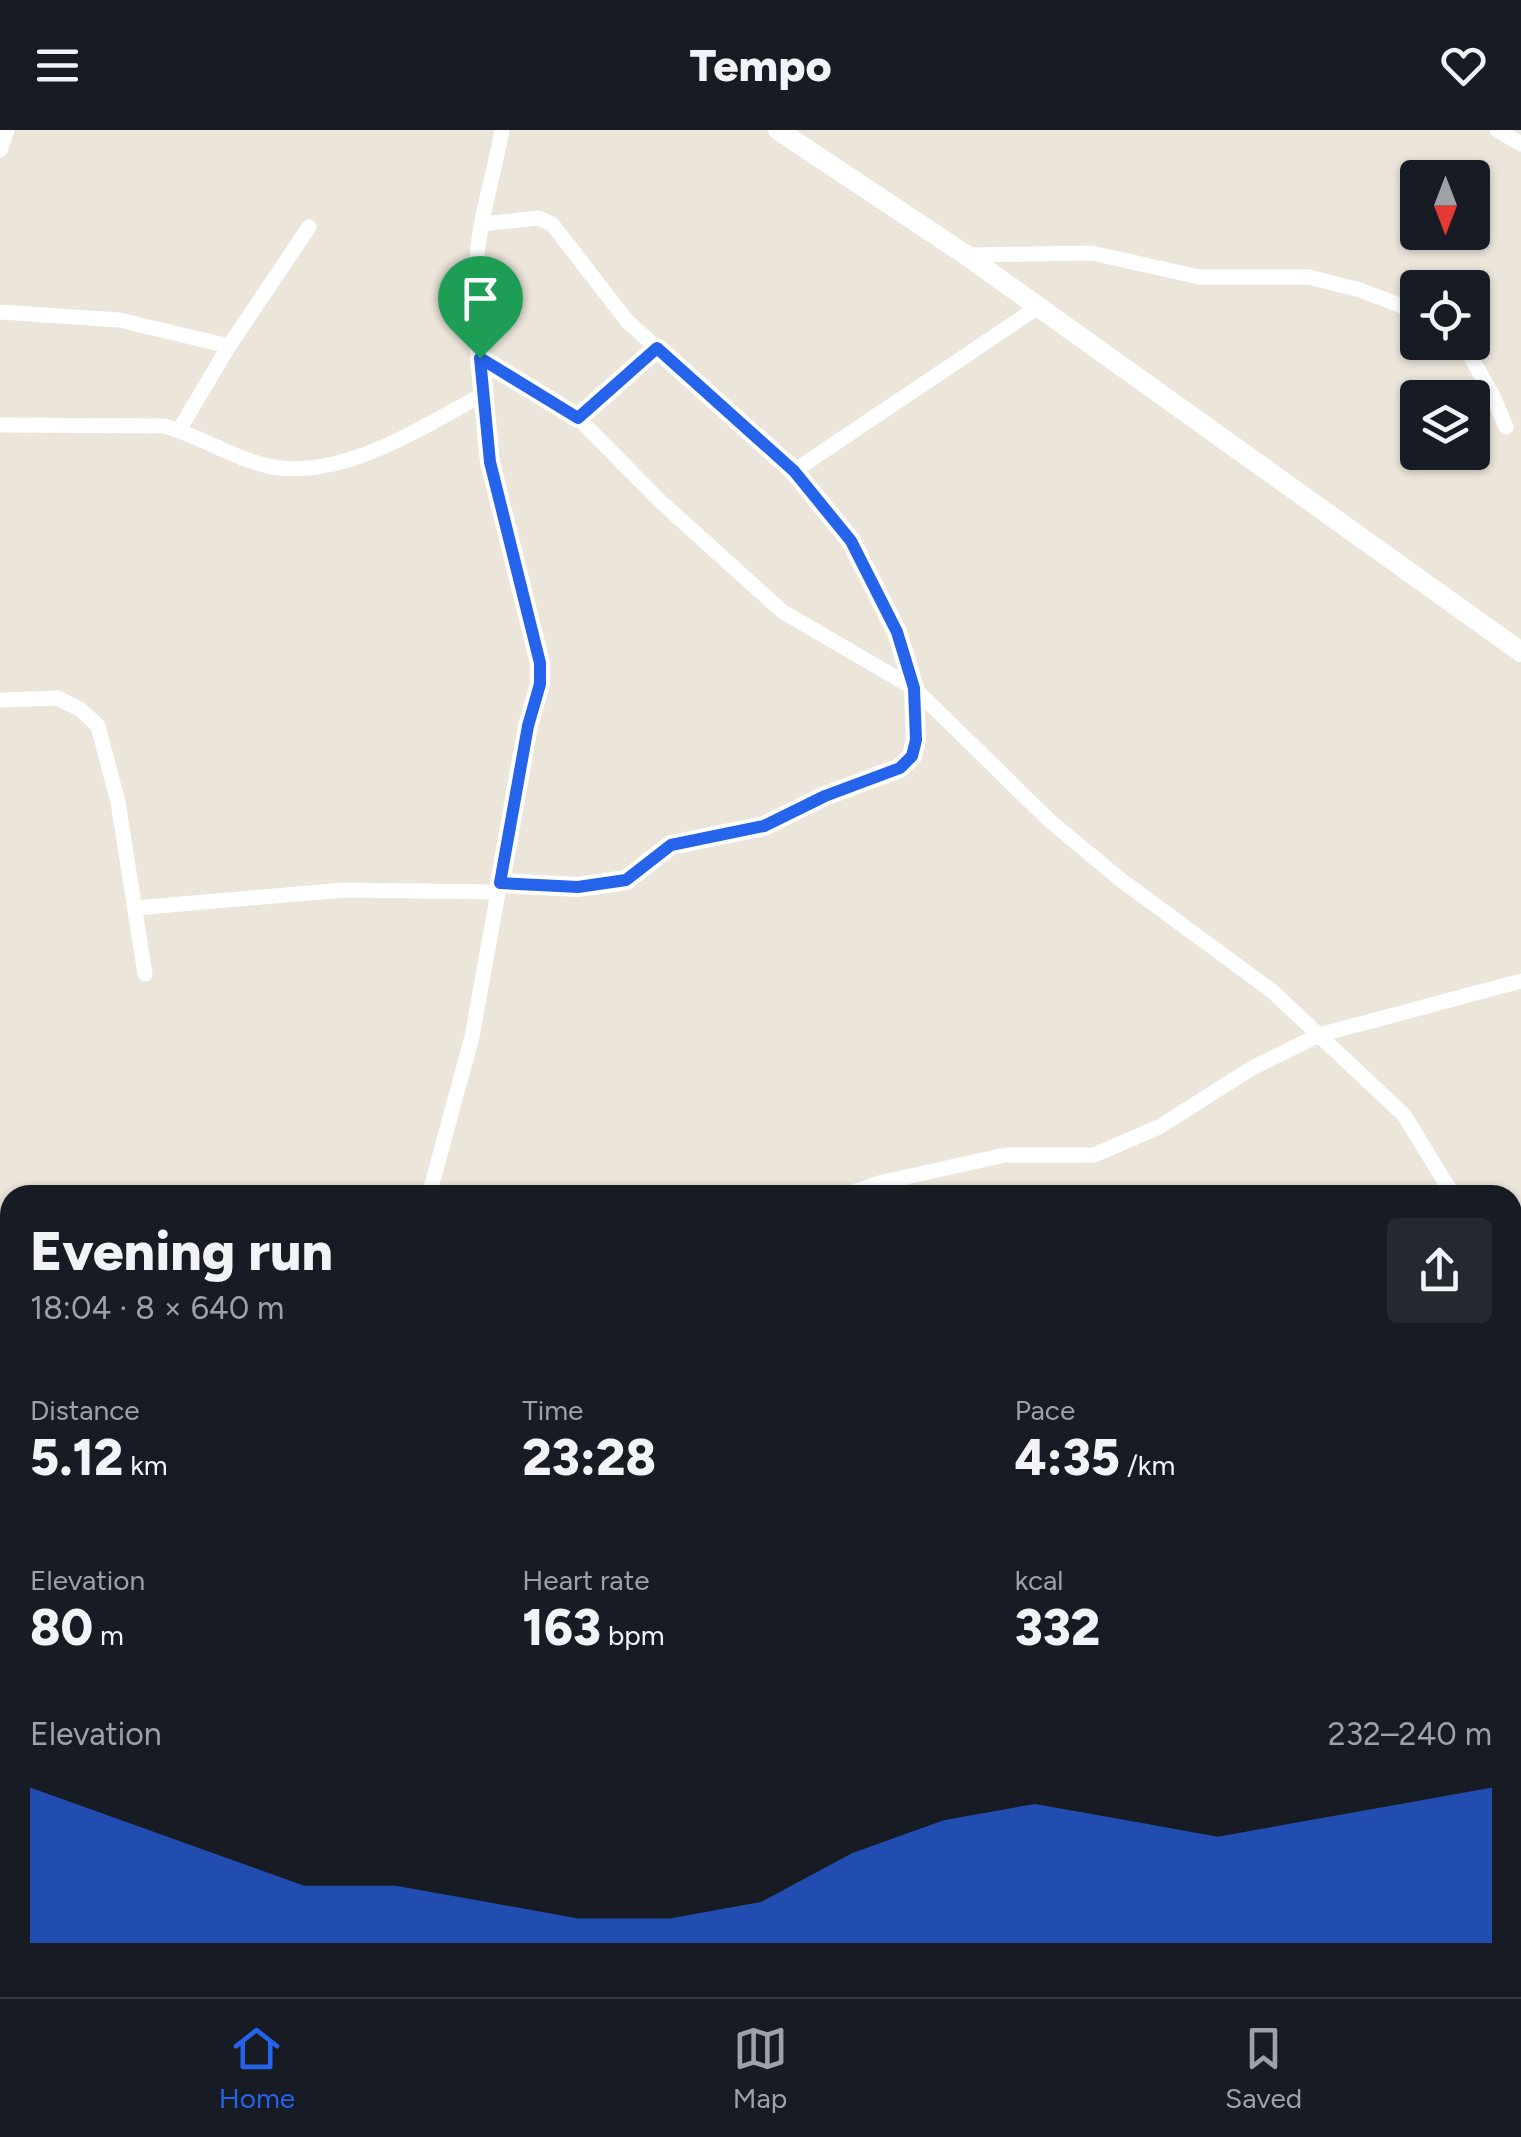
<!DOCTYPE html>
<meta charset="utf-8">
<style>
:root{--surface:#171b24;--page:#242831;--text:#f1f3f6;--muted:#9ea1a6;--line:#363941;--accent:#2563eb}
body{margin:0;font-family:Figtree,sans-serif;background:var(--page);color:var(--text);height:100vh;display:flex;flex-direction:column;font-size:38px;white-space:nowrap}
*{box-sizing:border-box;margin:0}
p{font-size:32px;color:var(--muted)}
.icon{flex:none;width:55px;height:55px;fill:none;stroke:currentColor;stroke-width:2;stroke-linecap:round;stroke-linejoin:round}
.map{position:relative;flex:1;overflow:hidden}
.drawer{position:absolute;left:0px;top:1055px;width:1522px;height:812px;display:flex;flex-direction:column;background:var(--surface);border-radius:30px 30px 0 0;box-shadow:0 2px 8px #0004}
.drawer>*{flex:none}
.needle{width:65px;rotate:180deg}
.fabs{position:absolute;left:1400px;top:30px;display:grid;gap:20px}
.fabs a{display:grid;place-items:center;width:90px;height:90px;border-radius:10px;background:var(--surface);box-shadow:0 2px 8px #0004;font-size:50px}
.pin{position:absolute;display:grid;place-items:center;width:85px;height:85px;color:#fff;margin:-102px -42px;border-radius:50% 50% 50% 0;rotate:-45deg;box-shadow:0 0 10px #0007}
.pin .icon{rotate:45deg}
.round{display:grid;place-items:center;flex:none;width:105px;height:105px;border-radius:10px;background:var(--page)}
.headline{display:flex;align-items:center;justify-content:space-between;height:170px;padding:0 30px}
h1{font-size:55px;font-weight:800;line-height:75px}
.figures{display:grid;grid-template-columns:repeat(3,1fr);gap:15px;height:170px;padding:10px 30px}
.figures div{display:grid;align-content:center}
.figures b{font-size:50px;font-weight:800}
.figures small{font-size:28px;font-weight:400}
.figures p{font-size:28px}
.chart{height:280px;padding:20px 30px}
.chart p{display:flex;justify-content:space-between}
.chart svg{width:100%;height:180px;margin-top:10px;fill:var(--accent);opacity:.7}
header{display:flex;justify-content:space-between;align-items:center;height:130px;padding:0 30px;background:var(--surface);font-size:45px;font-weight:800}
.tab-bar{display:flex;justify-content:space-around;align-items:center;height:140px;border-top:2px solid var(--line);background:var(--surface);font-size:28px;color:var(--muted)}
.tab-bar a{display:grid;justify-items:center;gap:5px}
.tab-bar .selected{color:var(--accent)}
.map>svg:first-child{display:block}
</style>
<header><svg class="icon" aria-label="menu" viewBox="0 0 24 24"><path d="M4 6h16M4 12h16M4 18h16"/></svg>Tempo<svg class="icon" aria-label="heart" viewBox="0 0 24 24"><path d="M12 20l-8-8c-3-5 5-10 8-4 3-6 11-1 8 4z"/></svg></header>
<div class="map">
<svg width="1521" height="1867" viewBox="0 0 1521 1867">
<rect width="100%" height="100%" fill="#ebe5da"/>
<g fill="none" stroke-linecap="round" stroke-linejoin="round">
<!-- minor -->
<path stroke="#fff" stroke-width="15" d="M1497,0L1521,14
M0,20L7,0
M483,94L538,88L552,94L627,191L794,341L851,411L897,502L914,558L916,609L912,626L900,638L825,666L764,696L671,715L626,750L578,757L500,753
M966,125L1092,123L1199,147H1309L1360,160L1418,182
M0,182L119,190L229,216
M1462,212L1492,264L1506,297
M479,228L578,288L659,370L783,482L914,558L1050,691L1121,750L1272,861L1404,985L1453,1065
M578,288L657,217
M0,295L164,296C201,306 235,330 273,337C344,349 422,297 482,265
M179,300L229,216L309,97
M794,341L1038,177
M0,570L58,568L81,580L98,596L118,672L145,844
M135,778L344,760L498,762
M429,1065L472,907L528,596L540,554L539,533C505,400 468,266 477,127C480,85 495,42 502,0
M844,1065L879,1053L1005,1025H1094L1159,997L1252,938L1319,905L1521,851
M1512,1180L1521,1181
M1512,1290L1521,1285
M0,1320L10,1319
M1512,1645L1521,1641
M0,1851L10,1853
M30,1858L72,1867
M71,1867L95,1858
M921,1867L943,1858"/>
<!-- tertiary -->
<path stroke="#fff" stroke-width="20" d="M778,0L966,125L1521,522"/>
<!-- trunk -->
<path stroke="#f2c05a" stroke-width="25" d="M0,1652L10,1664
M167,1858L175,1867"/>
</g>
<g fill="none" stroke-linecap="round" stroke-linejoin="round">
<defs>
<path id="route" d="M657,218L794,341L851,411L897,502L914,558L916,610L912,626L900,638L825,666L764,696L671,715L626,750L578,757L500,753L528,596L540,554V533L490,332L480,228L578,288Z"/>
</defs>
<!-- route casing -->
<use href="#route" stroke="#fff" stroke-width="20"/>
<!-- route -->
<use href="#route" stroke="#2563eb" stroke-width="12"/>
</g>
</svg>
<div class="fabs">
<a><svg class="needle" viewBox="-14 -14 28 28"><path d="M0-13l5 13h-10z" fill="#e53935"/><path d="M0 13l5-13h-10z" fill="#9ea1a6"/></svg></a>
<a><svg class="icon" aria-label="locate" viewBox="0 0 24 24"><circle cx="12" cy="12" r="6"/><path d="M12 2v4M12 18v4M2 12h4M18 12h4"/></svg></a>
<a><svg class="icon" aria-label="layers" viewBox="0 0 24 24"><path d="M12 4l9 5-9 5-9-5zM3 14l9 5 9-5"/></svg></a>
</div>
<div class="pin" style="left:480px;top:228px;background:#1e9e55"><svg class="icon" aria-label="arrive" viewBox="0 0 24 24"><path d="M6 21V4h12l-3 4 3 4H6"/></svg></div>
<section class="drawer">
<div class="headline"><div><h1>Evening run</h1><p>18:04 · 8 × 640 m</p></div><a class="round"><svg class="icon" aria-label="share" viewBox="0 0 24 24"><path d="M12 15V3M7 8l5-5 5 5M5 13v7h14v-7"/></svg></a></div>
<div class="figures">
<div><p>Distance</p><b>5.12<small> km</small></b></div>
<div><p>Time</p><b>23:28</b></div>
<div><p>Pace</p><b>4:35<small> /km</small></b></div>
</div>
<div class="figures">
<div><p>Elevation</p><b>80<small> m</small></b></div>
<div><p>Heart rate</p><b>163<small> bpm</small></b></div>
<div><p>kcal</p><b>332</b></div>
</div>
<div class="chart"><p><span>Elevation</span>232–240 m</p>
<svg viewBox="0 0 160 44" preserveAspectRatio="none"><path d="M0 44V6L10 14L20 22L30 30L40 30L50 34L60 38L70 38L80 34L90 22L100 14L110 10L120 14L130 18L140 14L150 10L160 6V44z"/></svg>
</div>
</section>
</div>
<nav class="tab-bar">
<a class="selected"><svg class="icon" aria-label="home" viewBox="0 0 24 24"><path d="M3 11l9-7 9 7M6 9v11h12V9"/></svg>Home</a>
<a><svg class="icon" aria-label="map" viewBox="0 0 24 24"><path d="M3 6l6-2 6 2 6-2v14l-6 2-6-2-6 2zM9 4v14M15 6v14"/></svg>Map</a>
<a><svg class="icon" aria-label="saved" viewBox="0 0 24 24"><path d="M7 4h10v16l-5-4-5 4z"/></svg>Saved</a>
</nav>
